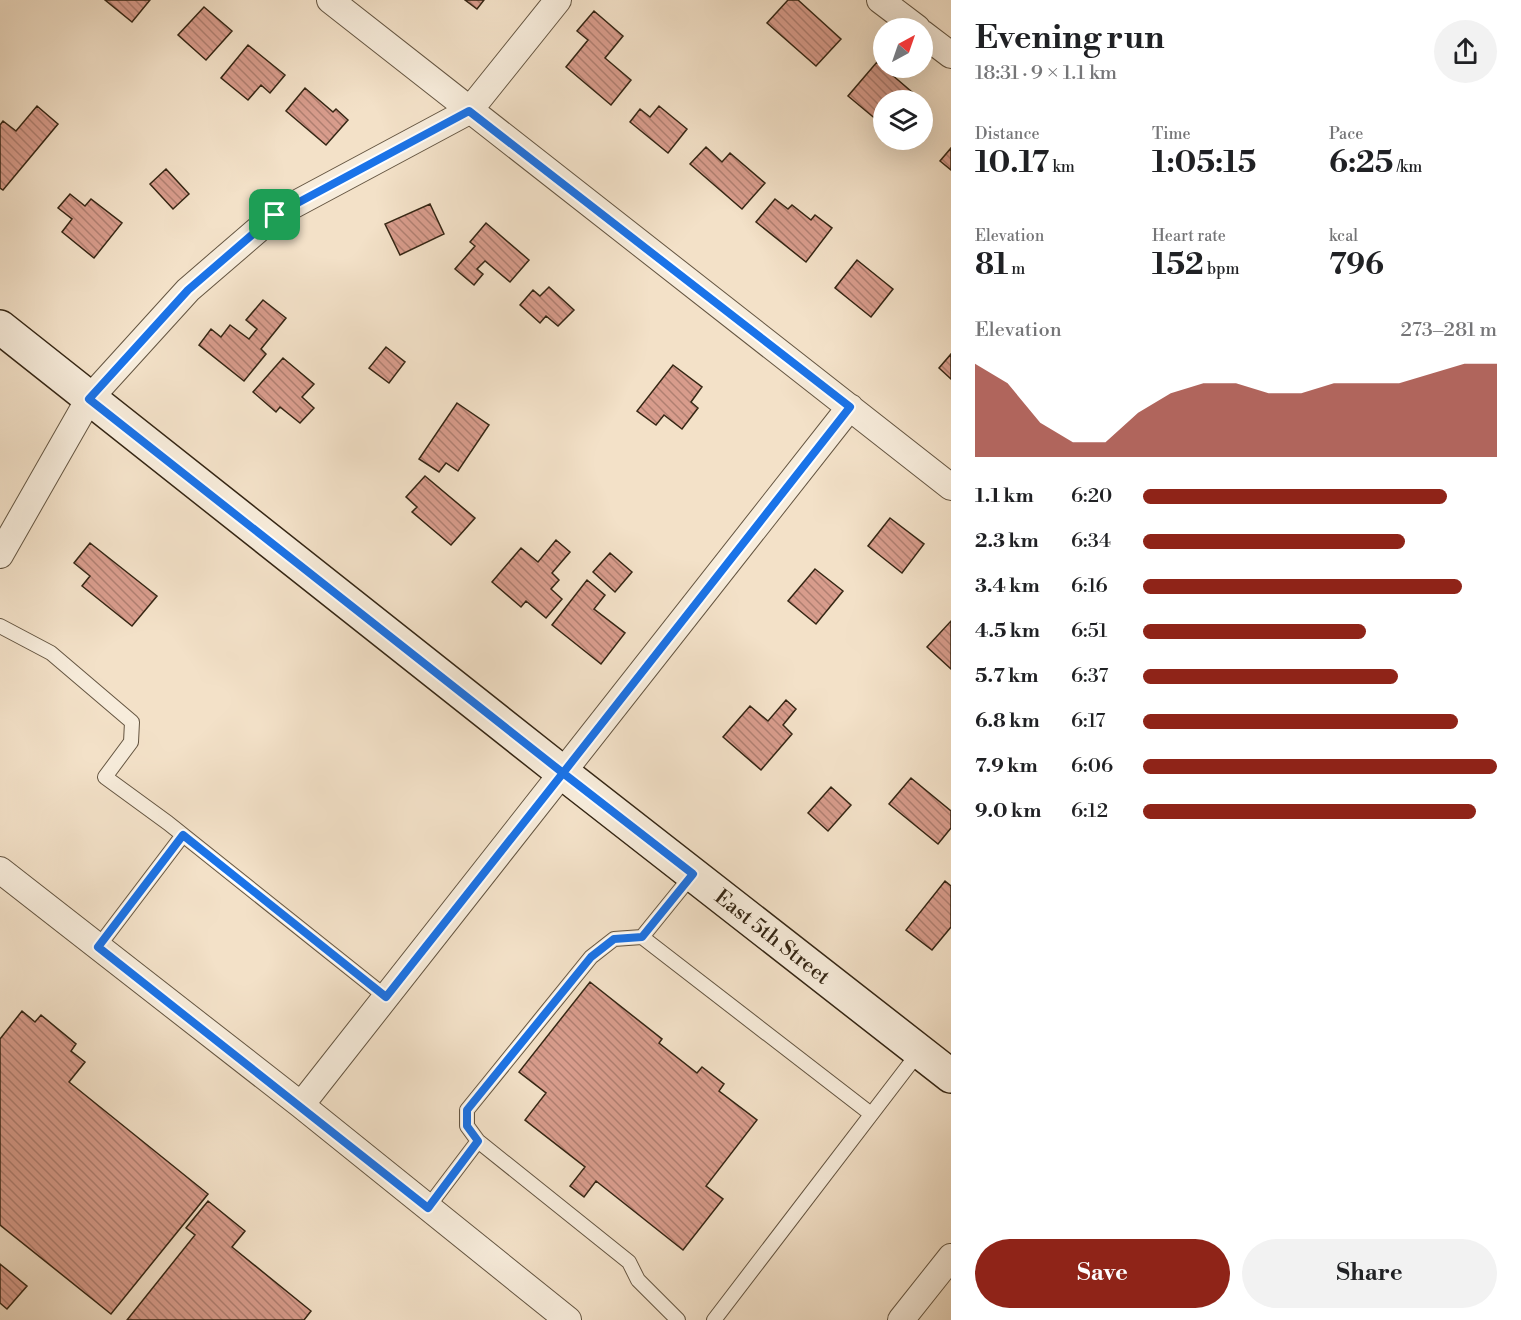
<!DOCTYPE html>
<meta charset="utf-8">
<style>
:root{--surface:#fff;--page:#f2f2f2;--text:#202124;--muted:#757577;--accent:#8f2418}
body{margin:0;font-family:"Libre Bodoni",serif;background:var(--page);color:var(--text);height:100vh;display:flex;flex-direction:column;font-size:22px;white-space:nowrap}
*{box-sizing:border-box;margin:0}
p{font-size:20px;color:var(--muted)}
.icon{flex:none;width:33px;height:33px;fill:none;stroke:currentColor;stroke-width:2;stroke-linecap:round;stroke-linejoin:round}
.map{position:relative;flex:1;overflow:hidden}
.side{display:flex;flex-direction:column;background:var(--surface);width:570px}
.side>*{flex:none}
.needle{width:39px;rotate:40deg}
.buttons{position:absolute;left:873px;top:18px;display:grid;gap:12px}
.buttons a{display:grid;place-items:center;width:60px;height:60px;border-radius:50%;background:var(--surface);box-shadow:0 6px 24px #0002;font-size:30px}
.pin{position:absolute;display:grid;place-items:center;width:51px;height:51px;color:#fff;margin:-26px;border-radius:12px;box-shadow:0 3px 9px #0006}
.round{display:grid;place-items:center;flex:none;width:63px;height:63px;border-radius:32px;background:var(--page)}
.overview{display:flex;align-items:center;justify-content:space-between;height:102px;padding:0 24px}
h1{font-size:33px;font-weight:700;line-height:45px}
.metrics{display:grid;grid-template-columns:repeat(3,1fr);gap:9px;height:102px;padding:6px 24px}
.metrics div{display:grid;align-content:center}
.metrics b{font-size:30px;font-weight:700}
.metrics small{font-size:16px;font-weight:400}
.metrics p{font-size:16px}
.chart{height:168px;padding:12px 24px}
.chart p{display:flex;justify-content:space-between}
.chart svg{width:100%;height:108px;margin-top:6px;fill:var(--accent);opacity:.7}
.primary-button{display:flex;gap:12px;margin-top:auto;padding:12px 24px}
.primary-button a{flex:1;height:69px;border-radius:36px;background:var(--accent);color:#fff;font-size:24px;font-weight:700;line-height:69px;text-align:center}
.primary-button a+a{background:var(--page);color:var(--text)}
ul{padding:0 24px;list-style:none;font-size:20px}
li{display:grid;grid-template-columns:96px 72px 1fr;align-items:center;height:45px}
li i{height:15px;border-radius:8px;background:var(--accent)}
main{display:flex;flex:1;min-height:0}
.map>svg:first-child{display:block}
</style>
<main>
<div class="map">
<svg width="951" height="1320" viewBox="0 0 951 1320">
<defs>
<pattern id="building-back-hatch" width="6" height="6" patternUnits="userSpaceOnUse" patternTransform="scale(1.5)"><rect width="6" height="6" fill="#d89c8c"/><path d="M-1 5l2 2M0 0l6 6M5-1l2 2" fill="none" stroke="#b07f71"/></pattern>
</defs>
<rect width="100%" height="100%" fill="#f3e1c8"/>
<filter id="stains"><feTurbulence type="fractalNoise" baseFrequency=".00333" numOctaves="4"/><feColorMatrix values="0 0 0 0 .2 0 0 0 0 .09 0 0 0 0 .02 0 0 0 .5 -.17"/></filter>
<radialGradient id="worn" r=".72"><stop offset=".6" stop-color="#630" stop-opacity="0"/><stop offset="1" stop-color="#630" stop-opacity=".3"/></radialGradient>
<!-- building -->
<path fill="url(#building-back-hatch)" stroke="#352614" stroke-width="1.5" d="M105,0H150L132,22Z
M465,0H484L477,9Z
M788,0H798L841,39L816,66L767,23Z
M204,7L232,31L206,60L178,35Z
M594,11L623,36L605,58L631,80L611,105L566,67L588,40L577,31Z
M248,45L285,75L270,93L261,85L248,100L221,78Z
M877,62L926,104L922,108V100H884V126L848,96Z
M305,88L333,112L336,109L348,120L326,145L286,111Z
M37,106L58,124L3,190L0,188V125L3,121L16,131Z
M659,106L687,129L668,153L630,122L640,109L650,117Z
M706,147L722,162L730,153L765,183L742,209L690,164Z
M951,148V170L940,161Z
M166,169L189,194L173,209L150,184Z
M70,194L85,206L91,199L122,223L94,258L62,232L72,219L58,208Z
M775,199L788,209L792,205L811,220L815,215L832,228L806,262L756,222Z
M430,204L444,234L400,255L385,224Z
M486,223L529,260L510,282L485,261L477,269L483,274L474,285L455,269L475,246L470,242Z
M857,260L893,289L871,317L835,288Z
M549,287L574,310L558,326L546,316L540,323L520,305L533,290L540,296Z
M263,300L286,318L261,349L266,354L244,381L199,345L211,329L221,337L230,325L249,339L257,329L246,320Z
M386,347L405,362L389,383L369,368Z
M951,354V379L939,368Z
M283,358L314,384L302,397L314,408L300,423L280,407L276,412L253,392Z
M673,365L702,387L691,402L698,408L682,429L664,415L656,425L637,411Z
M457,403L489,425L458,471L446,463L439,472L419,459Z
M425,476L475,518L451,545L412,512L417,507L406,497Z
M890,518L924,544L902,573L868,546Z
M556,540L570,552L552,573L559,580L551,589L562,599L546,618L526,601L521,607L492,582L521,548L538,562Z
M90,543L157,596L132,626L82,586L90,576L74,563Z
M610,553L632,572L615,592L593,572Z
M815,569L843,591L816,624L788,601Z
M587,580L605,595L594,609L625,633L601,664L552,625Z
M951,621V669L927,647Z
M786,700L796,709L783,725L792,734L761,770L723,737L750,706L768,721Z
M911,778L951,811V828L938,844L889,804Z
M831,787L851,805L828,831L808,813Z
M945,881L951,886V927L932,950L906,930Z
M590,982L662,1039L659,1043L697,1073L702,1067L724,1084L719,1091L757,1120L706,1186L723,1199L683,1250L596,1181L584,1197L570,1186L585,1167L525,1120L546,1093L519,1072Z
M22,1011L35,1022L41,1015L76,1044L71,1051L85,1062L69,1082L208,1194L111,1314L0,1225V1039Z
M208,1201L245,1231L232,1247L311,1311L304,1320H127L195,1235L186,1228Z
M0,1264L27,1286L7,1309L0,1303Z"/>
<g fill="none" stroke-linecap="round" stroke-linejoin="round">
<defs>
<path id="lane" d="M0,626L51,653L132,722L131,742L105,777L168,823L386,997
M642,937L871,1114
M98,947L183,835
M478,1141L629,1262L638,1280L678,1320
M428,1207L478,1141L467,1126V1110L591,957L614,939L642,937L693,874
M714,1320L919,1052"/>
<path id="street" d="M330,0L951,487
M880,0L917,28
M922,33L951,55
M0,555L89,399L188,290L275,215L469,111L558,0
M0,870L301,1105L568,1320
M301,1105L850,407
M901,1320L951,1257"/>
<g id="secondary">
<path id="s1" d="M0,327L563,773L951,1076"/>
</g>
</defs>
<!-- lane casing -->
<use href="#lane" stroke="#645541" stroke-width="16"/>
<!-- street casing -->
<use href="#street" stroke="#645541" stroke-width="28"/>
<!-- secondary casing -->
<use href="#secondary" stroke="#352614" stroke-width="36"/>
<!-- lane -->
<use href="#lane" stroke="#f7ecdb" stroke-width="14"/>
<!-- street -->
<use href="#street" stroke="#f7ecdb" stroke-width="26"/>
<!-- secondary -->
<use href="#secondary" stroke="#f7ecdb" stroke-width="33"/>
</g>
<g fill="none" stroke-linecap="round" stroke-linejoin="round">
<defs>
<path id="route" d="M275,215L188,290L89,399L563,773L386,997L183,835L98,947L428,1208L478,1141L467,1126V1110L591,957L614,939L642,937L693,874L563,773L850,407L469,111L275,215"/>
</defs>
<!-- route casing -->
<use href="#route" stroke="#fff" stroke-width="12"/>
<!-- route -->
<use href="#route" stroke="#1a73e8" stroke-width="8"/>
</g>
<g text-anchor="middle" stroke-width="4.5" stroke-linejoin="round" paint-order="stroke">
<!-- street labels -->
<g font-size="21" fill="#352614" stroke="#f7ecdb">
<text dy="7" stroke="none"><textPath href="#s1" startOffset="984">East 5th Street</textPath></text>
</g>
</g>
<rect width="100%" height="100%" filter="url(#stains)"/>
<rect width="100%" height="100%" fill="url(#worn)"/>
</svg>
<div class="buttons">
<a><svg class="needle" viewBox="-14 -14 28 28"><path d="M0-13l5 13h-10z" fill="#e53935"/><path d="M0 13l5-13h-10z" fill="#757577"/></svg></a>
<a><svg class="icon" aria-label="layers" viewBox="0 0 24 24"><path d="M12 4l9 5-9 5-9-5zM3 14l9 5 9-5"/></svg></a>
</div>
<div class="pin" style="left:275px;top:215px;background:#1e9e55"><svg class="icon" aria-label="arrive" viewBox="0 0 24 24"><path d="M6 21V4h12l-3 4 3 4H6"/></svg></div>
</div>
<section class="side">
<div class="overview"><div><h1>Evening run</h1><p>18:31 · 9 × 1.1 km</p></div><a class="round"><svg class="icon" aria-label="share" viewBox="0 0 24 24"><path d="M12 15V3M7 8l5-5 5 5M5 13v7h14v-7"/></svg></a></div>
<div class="metrics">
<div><p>Distance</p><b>10.17<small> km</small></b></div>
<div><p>Time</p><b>1:05:15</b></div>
<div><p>Pace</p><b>6:25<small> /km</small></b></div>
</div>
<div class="metrics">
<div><p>Elevation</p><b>81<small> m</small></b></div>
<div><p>Heart rate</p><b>152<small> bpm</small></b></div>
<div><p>kcal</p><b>796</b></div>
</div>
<div class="chart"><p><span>Elevation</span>273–281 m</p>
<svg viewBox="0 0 160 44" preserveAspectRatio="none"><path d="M0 44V6L10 14L20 30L30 38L40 38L50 26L60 18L70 14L80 14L90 18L100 18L110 14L120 14L130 14L140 10L150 6L160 6V44z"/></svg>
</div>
<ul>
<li><b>1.1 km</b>6:20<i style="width:86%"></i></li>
<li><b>2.3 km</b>6:34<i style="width:74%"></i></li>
<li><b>3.4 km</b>6:16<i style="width:90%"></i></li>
<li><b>4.5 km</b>6:51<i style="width:63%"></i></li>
<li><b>5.7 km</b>6:37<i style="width:72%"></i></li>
<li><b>6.8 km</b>6:17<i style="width:89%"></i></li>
<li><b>7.9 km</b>6:06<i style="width:100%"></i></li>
<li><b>9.0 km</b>6:12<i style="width:94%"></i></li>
</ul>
<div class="primary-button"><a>Save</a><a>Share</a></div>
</section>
</main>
